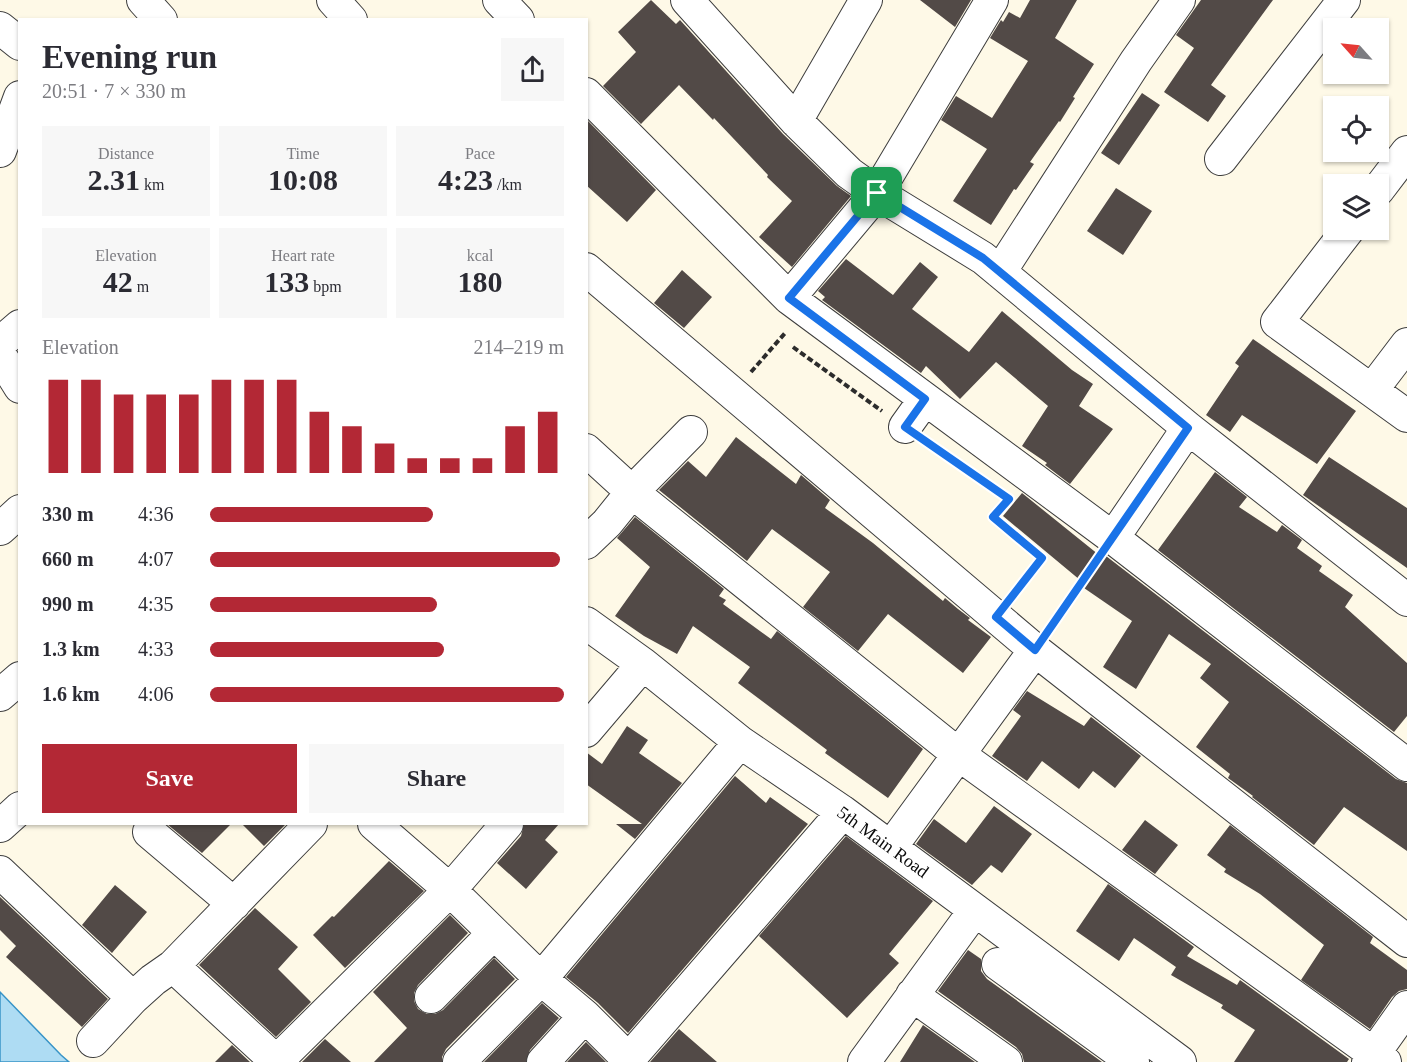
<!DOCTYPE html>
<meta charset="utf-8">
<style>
:root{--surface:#fff;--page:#f7f7f7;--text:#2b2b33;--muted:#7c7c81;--accent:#b32835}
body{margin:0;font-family:"Times New Roman",serif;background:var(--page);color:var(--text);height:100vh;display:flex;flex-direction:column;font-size:22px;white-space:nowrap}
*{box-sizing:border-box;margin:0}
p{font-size:20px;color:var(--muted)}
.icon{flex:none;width:33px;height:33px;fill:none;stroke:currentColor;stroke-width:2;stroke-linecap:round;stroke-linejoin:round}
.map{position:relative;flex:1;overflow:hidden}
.sheet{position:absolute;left:18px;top:18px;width:570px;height:807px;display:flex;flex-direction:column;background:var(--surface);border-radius:0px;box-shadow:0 2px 4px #0004}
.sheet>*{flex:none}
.needle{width:39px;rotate:297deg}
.tools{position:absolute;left:1323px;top:18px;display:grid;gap:12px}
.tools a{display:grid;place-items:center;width:66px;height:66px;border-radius:0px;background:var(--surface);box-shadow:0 2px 4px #0004;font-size:30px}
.pin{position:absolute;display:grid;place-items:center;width:51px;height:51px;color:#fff;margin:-26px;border-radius:12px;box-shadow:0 3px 9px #0006}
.round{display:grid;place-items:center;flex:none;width:63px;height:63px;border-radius:0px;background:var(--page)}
.head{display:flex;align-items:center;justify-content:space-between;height:102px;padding:0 24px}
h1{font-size:33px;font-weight:800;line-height:45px}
.metrics{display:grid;grid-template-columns:repeat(3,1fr);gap:9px;height:102px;padding:6px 24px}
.metrics div{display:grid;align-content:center;border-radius:0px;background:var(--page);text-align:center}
.metrics b{font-size:30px;font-weight:800}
.metrics small{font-size:16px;font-weight:400}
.metrics p{font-size:16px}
.chart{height:168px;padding:12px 24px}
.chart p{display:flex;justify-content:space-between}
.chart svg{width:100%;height:108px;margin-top:6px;stroke:var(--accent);stroke-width:6}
.action{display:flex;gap:12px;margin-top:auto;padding:12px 24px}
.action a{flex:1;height:69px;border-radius:0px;background:var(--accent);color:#fff;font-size:24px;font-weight:800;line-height:69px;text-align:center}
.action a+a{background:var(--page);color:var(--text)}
ul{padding:0 24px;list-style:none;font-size:20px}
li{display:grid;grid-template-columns:96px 72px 1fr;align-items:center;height:45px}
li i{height:15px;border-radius:8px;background:var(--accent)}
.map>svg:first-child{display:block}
</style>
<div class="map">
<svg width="1407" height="1062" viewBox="0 0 1407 1062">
<rect width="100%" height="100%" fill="#fef9e7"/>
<!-- water -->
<path fill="#aedcf3" stroke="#3894c7" stroke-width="1.5" d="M0,992L61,1055L69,1062H0Z"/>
<!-- building -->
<path fill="#524a47" d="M651,0L676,24L680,20L783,134L837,186L851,196L792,267L759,237L792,201L767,177L768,175L714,118L713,120L679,85L641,124L603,86L636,52L618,32Z
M920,0H971L955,27Z
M1030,0H1077L1055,38L1094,64L1073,97L1075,98L1060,122L1059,121L1030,162L1034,164L1016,190L1014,189L991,225L953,201L987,149L941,120L956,96L992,118L1028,61L990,38L1001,20L1003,22L1009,12L1020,18Z
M1201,0H1273L1211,85L1226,96L1208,122L1164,92L1194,48L1176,35Z
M1142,93L1160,105L1119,165L1101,153Z
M588,121L656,190L627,222L586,185Z
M1116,188L1152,211L1123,255L1087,231Z
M846,259L893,295L920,262L938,277L912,309L969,352L1002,311L1072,370L1093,384L1079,406L1113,429L1070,484L1045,465L1047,463L1022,446L1048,406L996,362L960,399L926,366L921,373L822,300L825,297L818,291Z
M682,270L712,297L684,328L654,303Z
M1253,339L1356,411L1317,464L1242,415L1230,432L1206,415L1239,366L1235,363Z
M736,437L796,484L801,475L830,500L825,508L873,543L943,601L945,598L958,609L970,618L968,620L991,637L963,673L888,614L858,651L803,607L830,572L772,529L747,561L659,490L688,461L706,477Z
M1329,457L1407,508V568L1303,495Z
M1215,472L1247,497L1239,507L1277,532L1282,525L1302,540L1297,548L1322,566L1319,571L1353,595L1345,607L1407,663V716L1394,732L1158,550Z
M1022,493L1104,559L1106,556L1396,779L1407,783V851L1344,807L1314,845L1252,797L1253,796L1228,778L1230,774L1196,747L1229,702L1200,678L1211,664L1169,634L1136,689L1103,667L1132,621L1084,588L1086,585L1003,516Z
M635,517L724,589L719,596L726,600L723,604L771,639L777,631L923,749L888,798L825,753L827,750L738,683L750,667L693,626L677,654L644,636L615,616L650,567L617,538Z
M1027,691L1084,726L1091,717L1141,756L1115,788L1093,771L1079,789L1042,761L1027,781L992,756L1021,716L1013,710Z
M627,726L648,740L639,753L682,783L635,839L616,824H642L586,784V752L602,764Z
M735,776L766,803L770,797L808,824L628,1033L598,1003L566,977Z
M994,806L1032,834L1002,873L991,865L972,885L916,844L934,819L966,843Z
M1145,820L1178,845L1155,874L1122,850Z
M167,824H231L202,853Z
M242,824H286L264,846Z
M524,824H559L545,840L558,852L526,889L497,863L521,836Z
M1230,825L1373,937L1370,943L1407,970V989L1399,991L1392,997L1370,1029L1301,980L1324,945L1260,894L1224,872L1226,869L1207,855Z
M846,836L933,901L889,954L899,963L847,1018L759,936Z
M389,861L424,891L345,968L313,935L332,916L334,917Z
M1108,884L1194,947L1187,956L1237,985L1240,980L1349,1059L1347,1062H1234L1255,1030L1221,1008L1223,1005L1171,975L1176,967L1134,938L1119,961L1076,931Z
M115,885L147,912L112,953L82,925Z
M0,897L108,999L82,1027L6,957L16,946L0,930Z
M255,908L298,947L278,969L311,1002L276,1037L199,965Z
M450,915L468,933L418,985L414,993V1001L418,1009L427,1014H435L443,1010L494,958L515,979L446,1049L442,1057V1062H374L407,1028L373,992Z
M968,950L981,959V971L987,979L1102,1062H1024L1022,1054L1016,1047L938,991Z
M542,1003L559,1018L530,1050L526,1062H484Z
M923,1025L975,1062H900Z
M679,1029L717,1062H650Z
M325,1039L351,1062H302Z
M586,1042L606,1062H567Z
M232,1045L250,1062H215Z"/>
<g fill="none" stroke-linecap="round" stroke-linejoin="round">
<defs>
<path id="minor" d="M143,0L161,20
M333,0L351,20
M499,0L518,20
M687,0L796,121L849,173L877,193L983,258L1188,428L1407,600
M0,28L20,44
M586,94L789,298L1113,538L1407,765
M796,121L866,0
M0,151L20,97
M1221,159L1344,0
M1378,190L1407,152
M1348,230L1277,322L1407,416
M586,269L1035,650L1407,941
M1000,272L1136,61L1179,0
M789,298L877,193L992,0
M0,343L20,326
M0,355L20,387
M1372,390L1407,344
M905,427L925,399
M586,450L632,492L958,754L1385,1062
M0,529L20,511
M1113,538L1188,428
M586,543L607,523L632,492L691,432
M586,623L643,664L740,742L843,812L1180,1062
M0,695L20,678
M586,731L643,664
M374,824L450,890L541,979L585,1016L631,1062
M0,826L20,808
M149,832L234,904
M891,847L1035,650
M0,872L133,998L153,980L173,966L311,824
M998,964L1133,1062
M173,966L277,1062
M912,995L1006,1062
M431,997L494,933
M93,1041L133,998
M629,1059L843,812
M277,1061L450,890L507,824
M459,1062L541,979L740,742
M543,1062L585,1016
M864,1062L975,910
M1368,1062L1407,1007"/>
</defs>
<!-- minor casing -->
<use href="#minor" stroke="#3d3d3d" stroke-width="34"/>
<!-- path -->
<path stroke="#2c2c2c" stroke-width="4" stroke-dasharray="6 3" stroke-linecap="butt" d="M793,347L882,411
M751,372L786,332
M928,443L976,476
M1007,498L1009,499L993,517L1042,558L1014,594
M1051,627L1096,562"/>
<!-- minor -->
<use href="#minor" stroke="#fff" stroke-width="32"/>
</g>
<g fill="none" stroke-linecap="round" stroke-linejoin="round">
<defs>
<path id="route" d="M877,193L983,258L1188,428L1035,650L996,617L1042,558L993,517L1009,499L905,427L925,399L789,298Z"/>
</defs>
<!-- route casing -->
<use href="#route" stroke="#fff" stroke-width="12"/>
<!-- route -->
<use href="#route" stroke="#1a73e8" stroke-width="8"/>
</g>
<g text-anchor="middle" stroke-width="6" stroke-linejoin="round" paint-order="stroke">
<!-- street labels -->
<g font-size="18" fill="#0a0a0a" stroke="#fff">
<text transform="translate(883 842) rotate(36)" y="6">5th Main Road</text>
</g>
</g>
</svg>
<div class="tools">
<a><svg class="needle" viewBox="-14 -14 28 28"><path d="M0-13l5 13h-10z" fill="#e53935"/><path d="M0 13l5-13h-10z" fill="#7c7c81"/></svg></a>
<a><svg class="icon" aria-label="locate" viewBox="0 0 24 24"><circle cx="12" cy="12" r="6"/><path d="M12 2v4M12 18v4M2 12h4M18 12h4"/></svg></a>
<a><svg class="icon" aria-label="layers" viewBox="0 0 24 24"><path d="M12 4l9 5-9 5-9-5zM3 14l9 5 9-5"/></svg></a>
</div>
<div class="pin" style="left:877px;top:193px;background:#1e9e55"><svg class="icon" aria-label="arrive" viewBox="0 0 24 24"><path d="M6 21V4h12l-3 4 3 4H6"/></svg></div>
<section class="sheet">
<div class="head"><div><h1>Evening run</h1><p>20:51 · 7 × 330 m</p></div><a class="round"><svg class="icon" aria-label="share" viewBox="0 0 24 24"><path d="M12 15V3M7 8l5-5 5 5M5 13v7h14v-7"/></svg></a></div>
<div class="metrics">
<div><p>Distance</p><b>2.31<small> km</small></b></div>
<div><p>Time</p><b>10:08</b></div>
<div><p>Pace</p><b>4:23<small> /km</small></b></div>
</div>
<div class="metrics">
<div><p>Elevation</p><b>42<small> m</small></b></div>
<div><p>Heart rate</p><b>133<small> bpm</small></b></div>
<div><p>kcal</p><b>180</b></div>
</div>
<div class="chart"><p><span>Elevation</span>214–219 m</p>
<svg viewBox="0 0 160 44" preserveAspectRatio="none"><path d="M5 44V6M15 44V6M25 44V12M35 44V12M45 44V12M55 44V6M65 44V6M75 44V6M85 44V19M95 44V25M105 44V32M115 44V38M125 44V38M135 44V38M145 44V25M155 44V19"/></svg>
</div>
<ul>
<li><b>330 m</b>4:36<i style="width:63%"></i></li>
<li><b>660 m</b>4:07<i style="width:99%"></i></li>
<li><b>990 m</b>4:35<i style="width:64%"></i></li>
<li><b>1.3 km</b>4:33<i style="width:66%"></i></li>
<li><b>1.6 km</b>4:06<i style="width:100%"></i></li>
</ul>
<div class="action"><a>Save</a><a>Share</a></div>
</section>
</div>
